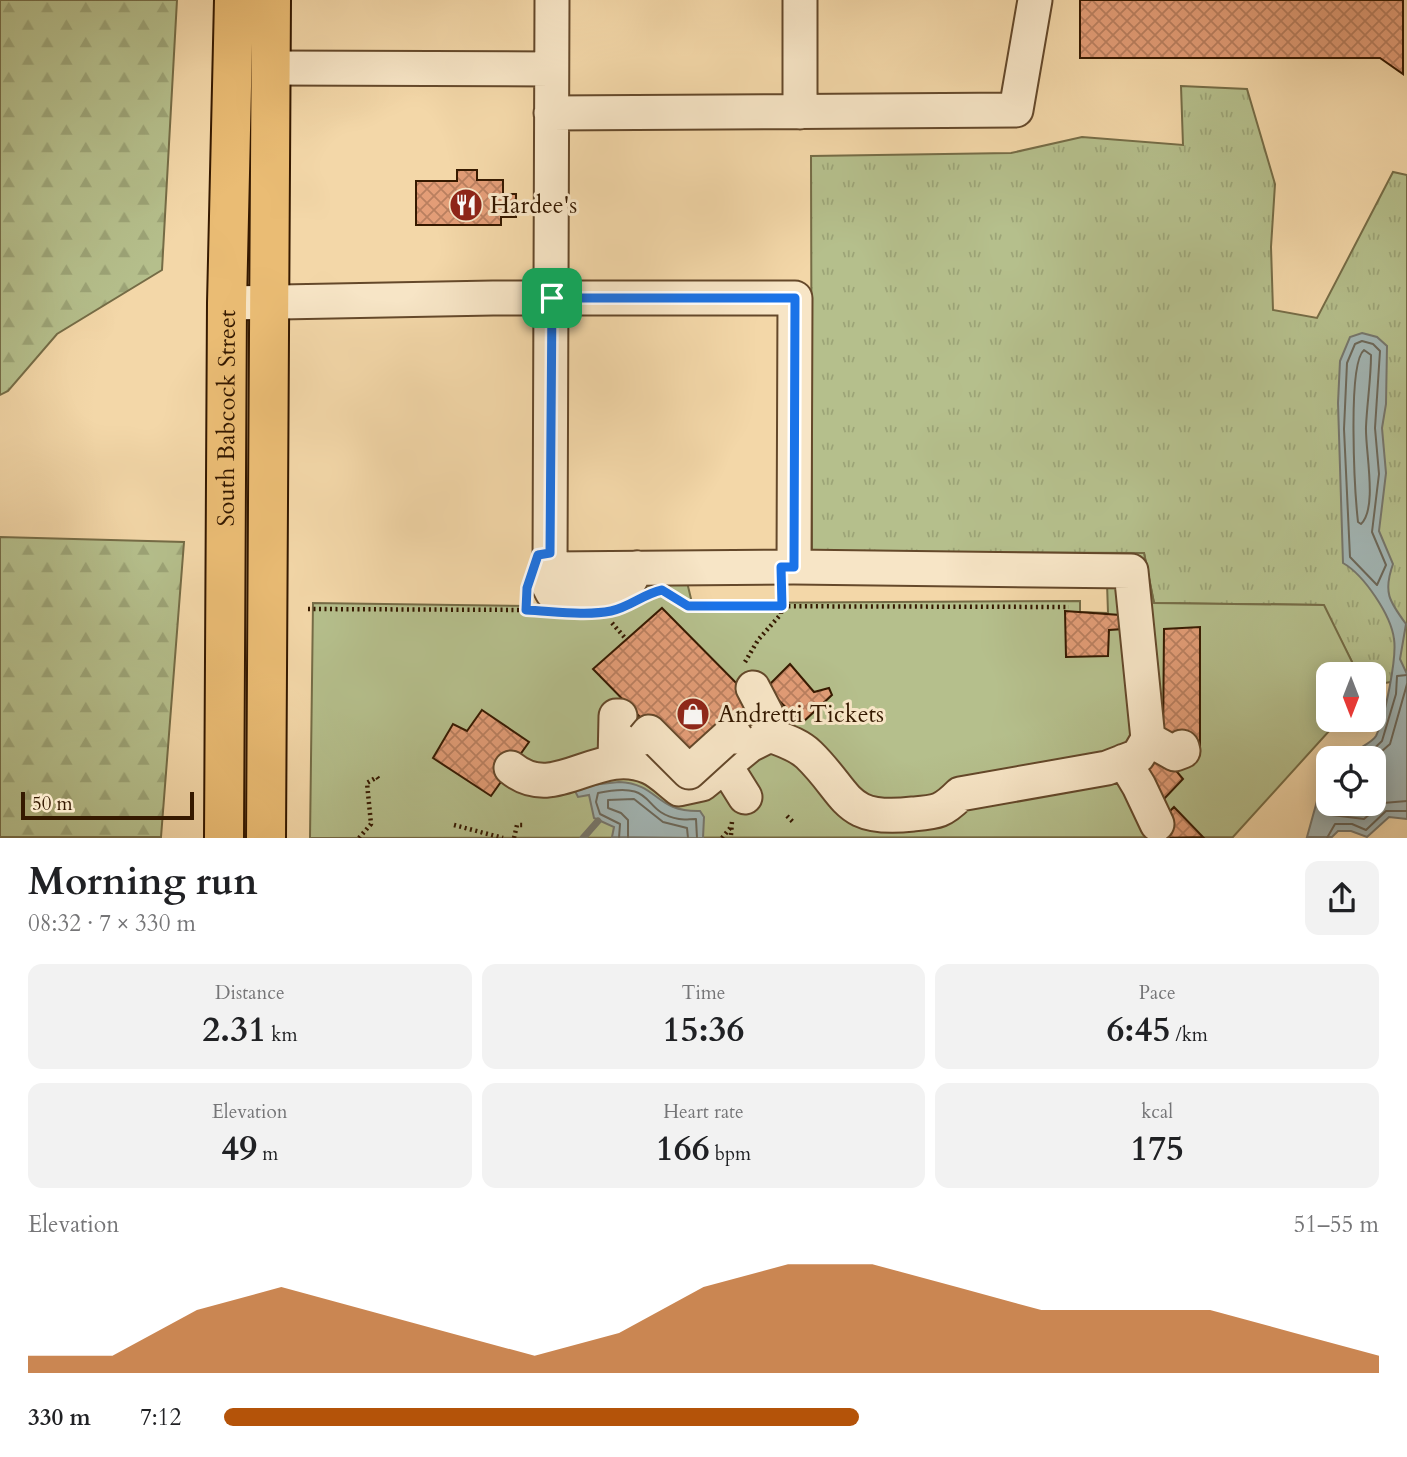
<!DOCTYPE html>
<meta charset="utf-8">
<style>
:root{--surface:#fff;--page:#f2f2f2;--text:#202124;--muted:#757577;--accent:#b45309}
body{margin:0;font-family:Cardo,serif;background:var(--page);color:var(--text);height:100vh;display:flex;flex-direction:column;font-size:26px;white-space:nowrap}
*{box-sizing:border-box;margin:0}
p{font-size:23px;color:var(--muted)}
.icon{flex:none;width:38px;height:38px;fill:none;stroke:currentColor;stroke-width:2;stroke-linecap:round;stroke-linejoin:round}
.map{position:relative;height:838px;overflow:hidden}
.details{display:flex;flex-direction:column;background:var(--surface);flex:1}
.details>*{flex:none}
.needle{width:46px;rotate:180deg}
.tools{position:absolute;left:1316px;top:662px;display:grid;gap:14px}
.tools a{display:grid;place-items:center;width:70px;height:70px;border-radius:14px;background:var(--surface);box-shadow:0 4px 18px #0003;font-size:35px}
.scale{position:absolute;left:21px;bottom:18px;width:173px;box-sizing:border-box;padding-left:7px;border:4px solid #351900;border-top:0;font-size:19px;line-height:24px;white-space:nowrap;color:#351900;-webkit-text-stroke:5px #f7e5c6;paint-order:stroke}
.pin{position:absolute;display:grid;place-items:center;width:60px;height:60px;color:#fff;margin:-30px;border-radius:14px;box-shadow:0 4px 10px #0006}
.round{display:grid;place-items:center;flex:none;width:74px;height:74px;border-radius:14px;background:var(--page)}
.overview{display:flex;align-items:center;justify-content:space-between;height:119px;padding:0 28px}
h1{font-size:38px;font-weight:600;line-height:52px}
.metrics{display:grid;grid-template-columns:repeat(3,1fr);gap:10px;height:119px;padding:7px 28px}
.metrics div{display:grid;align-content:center;border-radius:14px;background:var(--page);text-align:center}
.metrics b{font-size:35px;font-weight:600}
.metrics small{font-size:19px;font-weight:400}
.metrics p{font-size:19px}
.chart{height:196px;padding:14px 28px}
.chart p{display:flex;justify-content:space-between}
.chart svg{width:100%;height:126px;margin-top:7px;fill:var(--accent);opacity:.7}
ul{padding:0 28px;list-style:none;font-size:23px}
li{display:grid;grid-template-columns:112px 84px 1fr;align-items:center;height:52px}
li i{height:18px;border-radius:9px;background:var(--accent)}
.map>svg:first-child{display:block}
</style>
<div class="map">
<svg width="1407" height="838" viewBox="0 0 1407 838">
<defs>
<pattern id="grass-tufts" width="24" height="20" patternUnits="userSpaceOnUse" patternTransform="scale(1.75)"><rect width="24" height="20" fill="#b5bf8c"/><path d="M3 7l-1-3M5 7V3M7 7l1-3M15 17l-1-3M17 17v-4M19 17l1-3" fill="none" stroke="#9ca477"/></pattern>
<pattern id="forest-firs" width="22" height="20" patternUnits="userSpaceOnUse" patternTransform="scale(1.75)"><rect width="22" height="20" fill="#b5bf8c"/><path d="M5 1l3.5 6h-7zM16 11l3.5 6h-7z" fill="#9ca477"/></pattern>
<pattern id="building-cross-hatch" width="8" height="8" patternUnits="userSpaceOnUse" patternTransform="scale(1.75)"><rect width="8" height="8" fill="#e39d77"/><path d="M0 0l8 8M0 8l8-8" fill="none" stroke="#b97f5f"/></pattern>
</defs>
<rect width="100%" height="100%" fill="#f3d7a8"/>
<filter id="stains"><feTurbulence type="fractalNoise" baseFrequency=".00286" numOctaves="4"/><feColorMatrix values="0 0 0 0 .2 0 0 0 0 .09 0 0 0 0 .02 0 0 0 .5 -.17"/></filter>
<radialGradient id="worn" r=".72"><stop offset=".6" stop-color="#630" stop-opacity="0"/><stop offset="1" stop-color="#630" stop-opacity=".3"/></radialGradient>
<!-- grass -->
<path fill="url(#grass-tufts)" stroke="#756c46" stroke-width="2" d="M1181,86L1247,89L1275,184L1271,247L1273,310L1317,318L1393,172L1407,175V679L1374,685V674H1358L1323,605L1154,603L1144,553L812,552L811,156L1011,153L1082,137L1183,145Z"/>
<!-- forest -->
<path fill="url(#forest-firs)" stroke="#756c46" stroke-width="2" d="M0,0H177L162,270L57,334L8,391L0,395Z
M0,537L184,542L161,837H0Z"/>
<!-- green -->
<path fill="#b5bf8c" stroke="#756c46" stroke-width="2" d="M1106,553H1144L1154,603L1324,605L1358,674H1328V719H1340L1233,837L310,838L313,603L531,606L640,583L687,582L692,603L1080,601V612L1108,613Z"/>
<!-- water -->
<path fill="#a2b6b5" stroke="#76776d" stroke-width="2" d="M1362,333L1377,337L1387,346L1386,404L1382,428L1386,473L1379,531L1393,564C1383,592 1389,601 1406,624L1400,659L1407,674V819L1389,817L1367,837L1351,831H1338L1332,837H1307L1317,801L1328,788V803H1374V758H1357L1359,749C1365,745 1373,741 1376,736C1385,717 1397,658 1394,639C1391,615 1364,575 1343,563L1338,403L1340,361L1350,337Z
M619,782C660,784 654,812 700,811L704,817L703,838L612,837L614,827L594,818L589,795L578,797L573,787Z"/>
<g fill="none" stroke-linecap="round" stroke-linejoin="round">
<!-- shore -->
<path stroke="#6c685a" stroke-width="2" d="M1362,341L1373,344L1380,351L1375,428L1379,474L1372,532L1386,565L1377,585L1350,557L1344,429L1347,363L1355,344Z
M1364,350L1371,355C1371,379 1367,403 1366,427C1365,450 1378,508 1361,524L1358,522C1355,495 1347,364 1364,350Z
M1364,758L1382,741L1396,694L1397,676L1407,675
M1374,758L1390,744L1407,684
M1335,803L1330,811L1332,815L1364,819L1383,803L1407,801
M619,838L620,824L600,814L596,802L598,793C659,780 639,812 679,819C684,820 690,819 696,819L697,838
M628,838V820L621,813L608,808V800L634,799L663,822L687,828L688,838
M1327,838L1335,824H1352L1366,830L1386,811H1407"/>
<!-- stream -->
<path stroke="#76776d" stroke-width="7" d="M583,838L598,821"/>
</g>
<!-- building -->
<path fill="url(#building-cross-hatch)" stroke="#351900" stroke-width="2" d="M1080,0H1403V74L1380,58H1080Z
M457,170H477V180H503V194H516V217H501V225H416V181H457Z
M662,608L754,701L688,766L593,669Z
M1065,611L1120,615L1123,629L1109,630L1108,656L1066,657Z
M1200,627V747H1163L1164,629Z
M790,664L814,692L829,688L832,695L802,723L766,688Z
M482,710L529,742L491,796L433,758L453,724L467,731Z
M1158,749L1183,779L1163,800L1134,767Z
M1174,807L1203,837L1158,838L1151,830Z"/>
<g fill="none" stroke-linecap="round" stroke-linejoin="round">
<defs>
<path id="minor" d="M552,0L550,569L547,582L552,592C574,600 600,599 623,593L637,568
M800,0V112
M270,68L551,69
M551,113L1016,110L1035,0
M227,303L493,298H795L794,567
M753,688L766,713
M1148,739L1175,754L1183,751L1182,747
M1124,761L1139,786L1157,824
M615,762L616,716H620
M725,765L745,797
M511,768C556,805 597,744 649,767C659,771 670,782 679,789L702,784L750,745L770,735C783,740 799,745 809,755C850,795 843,822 913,814C937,812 942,812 960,794L1107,768L1138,756L1148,739L1131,571L794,567L550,569"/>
<g id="major">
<path id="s1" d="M224,838L227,303L234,0"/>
<path d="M266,838L271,0"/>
</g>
</defs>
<!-- minor casing -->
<use href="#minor" stroke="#64482a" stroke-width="37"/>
<!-- major casing -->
<use href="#major" stroke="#351900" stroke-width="42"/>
<!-- path -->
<path stroke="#351900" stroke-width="4.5" stroke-dasharray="2 3.5" stroke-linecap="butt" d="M670,596L688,606L1069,607
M308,609L532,610
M612,623L626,639
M745,662L758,640L781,614L782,593
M787,816L794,823
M454,825L503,838
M731,835L732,821
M359,838L371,824L367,783L377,777L380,781
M514,838L517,825H523
M722,838L731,827"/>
<!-- minor -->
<use href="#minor" stroke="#f7e5c6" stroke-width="33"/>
<!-- major -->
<use href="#major" stroke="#eabc74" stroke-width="38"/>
<defs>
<path id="minor-bridge" d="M644,738L649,732L689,772L733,732L736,737"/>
</defs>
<!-- minor-bridge casing -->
<use href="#minor-bridge" stroke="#64482a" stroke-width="37" stroke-linecap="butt"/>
<!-- minor-bridge -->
<use href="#minor-bridge" stroke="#f7e5c6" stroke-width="33"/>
</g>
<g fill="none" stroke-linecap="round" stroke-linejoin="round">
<defs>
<path id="route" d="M552,298H795L794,567H781L782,606H688L662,590C643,594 630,607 611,611C585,616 552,611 526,610L527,588L538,555L550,553Z"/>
</defs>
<!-- route casing -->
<use href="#route" stroke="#fff" stroke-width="14"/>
<!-- route -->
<use href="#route" stroke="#1a73e8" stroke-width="9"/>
</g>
<!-- icons -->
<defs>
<symbol id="restaurant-disc" viewBox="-11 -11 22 22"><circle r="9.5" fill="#8f2418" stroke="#f7e5c6"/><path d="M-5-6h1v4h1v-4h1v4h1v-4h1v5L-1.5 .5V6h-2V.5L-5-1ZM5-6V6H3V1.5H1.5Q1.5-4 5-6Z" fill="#fff"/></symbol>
<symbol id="shop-disc" viewBox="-11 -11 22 22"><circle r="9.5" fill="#8f2418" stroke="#f7e5c6"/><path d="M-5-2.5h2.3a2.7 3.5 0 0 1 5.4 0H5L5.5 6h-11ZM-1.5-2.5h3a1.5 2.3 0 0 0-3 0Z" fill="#fff"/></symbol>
</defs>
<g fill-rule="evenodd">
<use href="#restaurant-disc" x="447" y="186" width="38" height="38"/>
<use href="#shop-disc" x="674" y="695" width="38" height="38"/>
</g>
<g text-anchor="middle" stroke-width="6" stroke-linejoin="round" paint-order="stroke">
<!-- poi labels -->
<g font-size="24" fill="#351900" stroke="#f7e5c6" text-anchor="start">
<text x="490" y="213">Hardee's</text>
<text x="718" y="722">Andretti Tickets</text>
</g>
<!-- street labels -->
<g font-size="24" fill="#351900" stroke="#f7e5c6">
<text dy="8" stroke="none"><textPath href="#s1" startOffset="420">South Babcock Street</textPath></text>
</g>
</g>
<rect width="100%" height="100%" filter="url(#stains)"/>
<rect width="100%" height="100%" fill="url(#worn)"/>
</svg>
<div class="tools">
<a><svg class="needle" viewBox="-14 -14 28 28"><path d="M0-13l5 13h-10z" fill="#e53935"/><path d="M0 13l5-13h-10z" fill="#757577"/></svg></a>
<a><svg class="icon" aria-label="locate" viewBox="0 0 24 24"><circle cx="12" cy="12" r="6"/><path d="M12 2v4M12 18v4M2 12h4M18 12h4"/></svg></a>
</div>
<div class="scale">50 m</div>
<div class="pin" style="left:552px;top:298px;background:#1e9e55"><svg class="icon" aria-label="arrive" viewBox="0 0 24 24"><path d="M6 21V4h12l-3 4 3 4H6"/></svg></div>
</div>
<section class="details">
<div class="overview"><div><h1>Morning run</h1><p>08:32 · 7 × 330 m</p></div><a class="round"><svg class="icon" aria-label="share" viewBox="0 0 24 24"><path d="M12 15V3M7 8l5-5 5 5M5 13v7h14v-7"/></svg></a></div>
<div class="metrics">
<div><p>Distance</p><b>2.31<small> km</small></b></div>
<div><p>Time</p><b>15:36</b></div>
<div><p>Pace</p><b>6:45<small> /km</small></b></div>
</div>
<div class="metrics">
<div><p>Elevation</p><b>49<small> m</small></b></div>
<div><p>Heart rate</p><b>166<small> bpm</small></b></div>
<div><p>kcal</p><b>175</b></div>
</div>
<div class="chart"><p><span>Elevation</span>51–55 m</p>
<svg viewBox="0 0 160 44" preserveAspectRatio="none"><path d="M0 44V38L10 38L20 22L30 14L40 22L50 30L60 38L70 30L80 14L90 6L100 6L110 14L120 22L130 22L140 22L150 30L160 38V44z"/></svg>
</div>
<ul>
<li><b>330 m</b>7:12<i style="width:55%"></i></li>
</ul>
</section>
